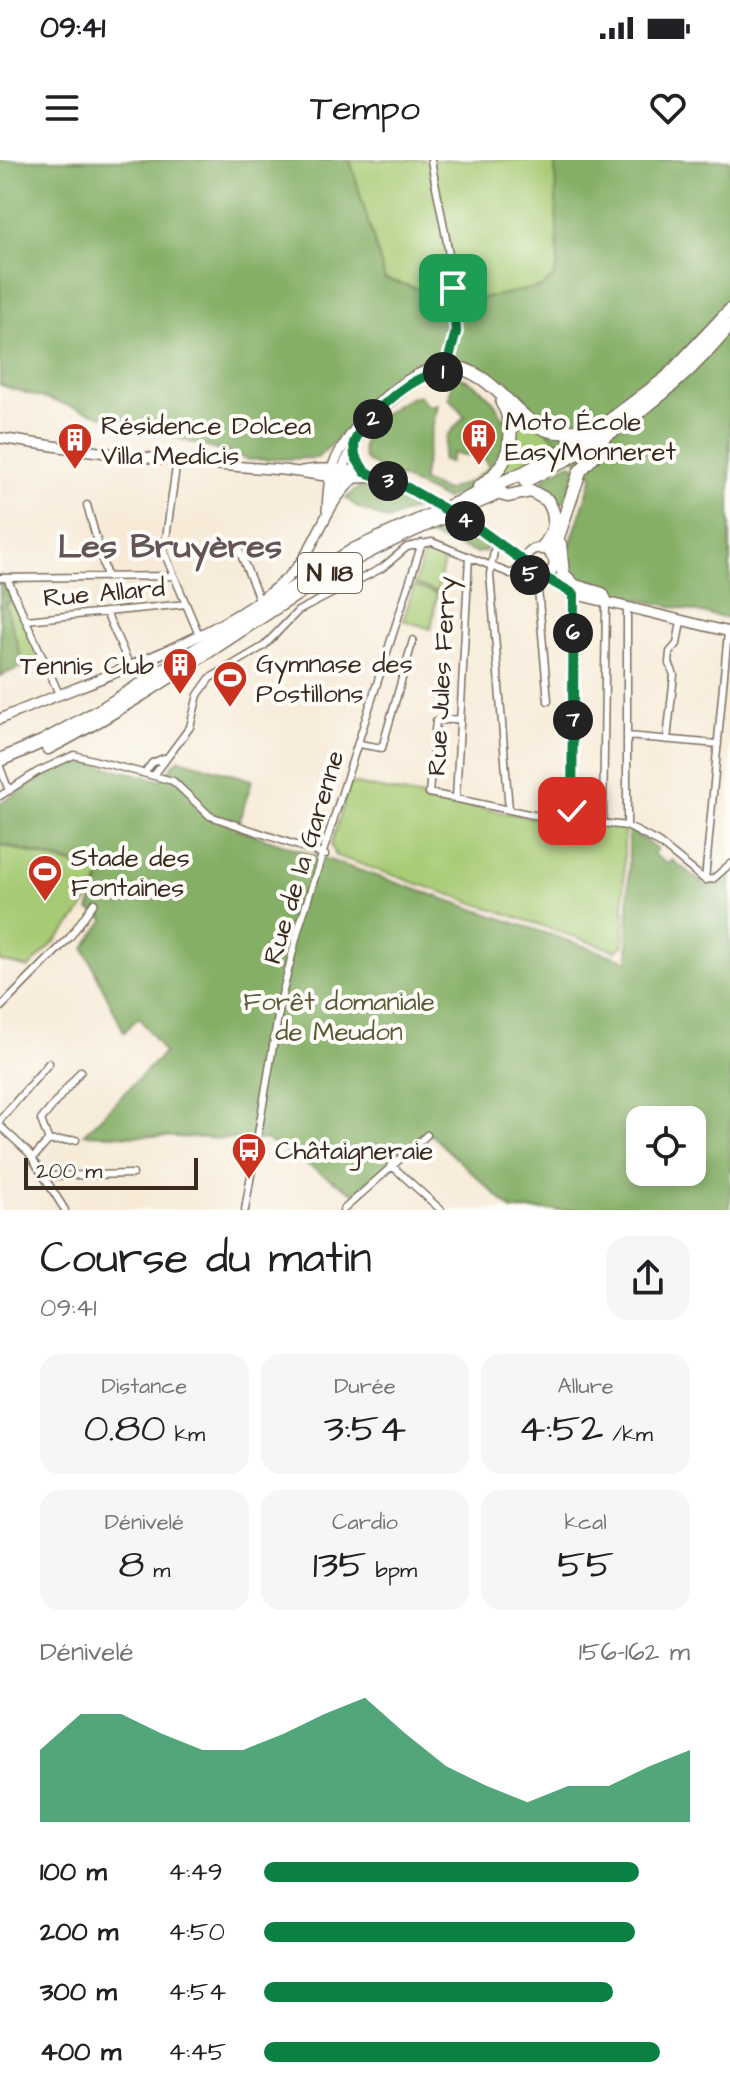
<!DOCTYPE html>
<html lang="fr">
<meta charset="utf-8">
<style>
:root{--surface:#fff;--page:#f6f6f6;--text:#202124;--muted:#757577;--accent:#0b8043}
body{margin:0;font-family:"Architects Daughter",sans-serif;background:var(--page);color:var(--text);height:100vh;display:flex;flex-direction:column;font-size:30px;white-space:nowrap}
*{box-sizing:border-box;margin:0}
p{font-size:26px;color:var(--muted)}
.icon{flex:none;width:44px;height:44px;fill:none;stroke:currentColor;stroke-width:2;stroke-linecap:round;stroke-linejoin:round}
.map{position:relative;height:1050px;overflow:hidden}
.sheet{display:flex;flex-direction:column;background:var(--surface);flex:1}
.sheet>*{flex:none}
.controls{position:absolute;left:626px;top:946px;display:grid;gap:16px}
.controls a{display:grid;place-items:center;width:80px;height:80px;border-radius:16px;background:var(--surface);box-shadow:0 4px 12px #0003;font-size:40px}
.scale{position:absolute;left:24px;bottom:20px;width:174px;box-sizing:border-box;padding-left:8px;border:4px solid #3b2a1e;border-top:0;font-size:22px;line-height:28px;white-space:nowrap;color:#3b2a1e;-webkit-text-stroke:6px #fdfcf7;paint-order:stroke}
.pin{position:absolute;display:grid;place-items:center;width:68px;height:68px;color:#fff;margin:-34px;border-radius:16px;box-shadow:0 4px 12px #0006}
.km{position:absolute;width:40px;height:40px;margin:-20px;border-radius:50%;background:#222;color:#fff;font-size:22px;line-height:40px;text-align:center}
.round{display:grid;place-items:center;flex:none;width:84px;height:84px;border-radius:24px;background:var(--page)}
.head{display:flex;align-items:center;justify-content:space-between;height:136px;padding:0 40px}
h1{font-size:44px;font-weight:600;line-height:60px}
.figures{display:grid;grid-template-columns:repeat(3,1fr);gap:12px;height:136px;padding:8px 40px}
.figures div{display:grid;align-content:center;border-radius:20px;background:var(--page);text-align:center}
.figures b{font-size:40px;font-weight:600}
.figures small{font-size:22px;font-weight:400}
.figures p{font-size:22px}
.chart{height:224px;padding:16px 40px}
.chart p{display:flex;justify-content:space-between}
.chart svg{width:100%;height:144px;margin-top:8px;fill:var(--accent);opacity:.7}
ul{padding:0 40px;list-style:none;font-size:26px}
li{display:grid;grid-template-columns:128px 96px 1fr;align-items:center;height:60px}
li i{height:20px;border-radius:10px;background:var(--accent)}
.status{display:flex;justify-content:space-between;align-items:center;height:56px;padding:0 40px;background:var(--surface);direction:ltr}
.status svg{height:22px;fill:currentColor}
header{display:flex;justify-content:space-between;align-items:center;height:104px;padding:0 40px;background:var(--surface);font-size:36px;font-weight:600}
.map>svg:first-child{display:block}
</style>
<div class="status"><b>09:41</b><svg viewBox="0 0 49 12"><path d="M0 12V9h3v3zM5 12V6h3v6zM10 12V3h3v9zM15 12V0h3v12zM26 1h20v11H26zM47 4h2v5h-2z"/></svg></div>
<header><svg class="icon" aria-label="menu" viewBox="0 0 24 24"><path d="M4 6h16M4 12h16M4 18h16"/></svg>Tempo<svg class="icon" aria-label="heart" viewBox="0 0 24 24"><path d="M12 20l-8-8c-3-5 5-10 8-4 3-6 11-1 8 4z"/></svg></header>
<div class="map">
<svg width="730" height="1050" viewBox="0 0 730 1050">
<rect width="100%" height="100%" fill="#fdfcf7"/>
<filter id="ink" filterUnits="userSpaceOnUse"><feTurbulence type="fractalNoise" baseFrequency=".0125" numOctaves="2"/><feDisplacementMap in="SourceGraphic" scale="16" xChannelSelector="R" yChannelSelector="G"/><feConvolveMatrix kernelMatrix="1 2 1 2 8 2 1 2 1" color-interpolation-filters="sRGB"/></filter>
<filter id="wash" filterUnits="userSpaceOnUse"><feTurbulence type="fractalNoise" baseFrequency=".006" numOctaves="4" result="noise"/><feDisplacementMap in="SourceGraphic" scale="32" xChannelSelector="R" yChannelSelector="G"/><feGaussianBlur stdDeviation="1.8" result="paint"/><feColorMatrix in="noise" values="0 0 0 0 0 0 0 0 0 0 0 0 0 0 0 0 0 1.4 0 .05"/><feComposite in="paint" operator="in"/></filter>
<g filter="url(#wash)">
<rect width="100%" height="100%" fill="#f7ebd8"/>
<!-- green -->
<path fill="#a7cb75" stroke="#717a4a" stroke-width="2" d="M350,0H555L558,105L553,118L541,127L463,142L385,119Z
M507,247L583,275L492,322Z
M430,390L445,396L437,432L415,424L424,392Z
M414,426L437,434L431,469L403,460Z
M12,441L41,499L24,506L5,443Z
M350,623L532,658L624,668V785L616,791L336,696L331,685Z
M0,685L102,712C87,754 59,777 29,808L0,801Z"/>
<!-- forest -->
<path fill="#85af66" stroke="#606c42" stroke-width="2" fill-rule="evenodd" d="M0,0H350L385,119L463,142L541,127L553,118L558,105L555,0H730V459L582,427L564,404L593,315L478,205L422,199L317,298L250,300L0,225Z
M458,216C505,235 528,288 479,323C469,329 456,334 445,339L366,301C351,273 394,242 418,235L428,246L437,244L422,321L446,331L471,321L489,308L484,298L453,293L450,302L442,300L447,276L465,256L449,238L453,218Z
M570,303L577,308L567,341L555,345L539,329L545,317Z
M376,327L420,347L387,360L357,347L346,338L358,328Z
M453,365L487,383L486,391L477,393L428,376Z
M0,414L12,441L5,443L24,506L0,516Z
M73,599L160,620L179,599L252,620L237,669L628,801L629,669L657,689L653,694L668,704L672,700L708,727L730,708V1050H512L427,971L355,1034L267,980L84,974L164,893L139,857L124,872L84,788L105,759L89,750L103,711L0,684V643ZM640,960H692V1012H640Z"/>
</g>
<g filter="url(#ink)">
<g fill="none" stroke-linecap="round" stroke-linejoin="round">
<defs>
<path id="street" d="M431,0C442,66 466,139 447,205
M177,300L164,392L199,475
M87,345L107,417
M496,380L490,414L509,650
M237,385L259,439
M511,414L523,405
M0,418L174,416
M7,418L59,534
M537,418L548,541
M106,452L129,504
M26,460L186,444
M458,559L436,561L429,633L533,655L627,666L659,683L705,720
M627,576L718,584
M667,580L674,515L669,503L670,492L677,484L681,461
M359,584L382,588L413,480
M0,607L9,631
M145,612L152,603L164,598
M155,614L190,567L198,535L210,518L264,486L298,451L382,408L407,387L432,382L511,414L529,415
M0,636L37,612L74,595L173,621L210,656L325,695
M456,638L469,397
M572,661L574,434
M603,664L606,443
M627,666V447
M705,720L728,472
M705,720L713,719L730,704
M0,848L70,777L94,743
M0,960L49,903
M0,966L29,993L65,1050
M49,981L41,960L81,911
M33,998L48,981L76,980
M391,1005L441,1050
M45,1016L133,1014
M245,1050L281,839L299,767L422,383
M343,1050L427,975"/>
<path id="secondary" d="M378,254C399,234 415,214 445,212
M0,278C93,293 188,303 282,310C314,313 341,321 373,317
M302,311C343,304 383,314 418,334
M335,337L342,309L362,270
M327,350C328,335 328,321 333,306C348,267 404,208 447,206
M477,368L523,401
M524 403a15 15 0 1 1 30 0a15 15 0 1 1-30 0Z
M544,417L569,433L730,472
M0,559C87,521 216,482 285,420C317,392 322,347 353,320"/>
<path id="highway" d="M447,206C513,211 519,299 595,264
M525,321C605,283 673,234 730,166
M479,327C508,309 520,273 502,243
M497,333L508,336L531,331L547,340C559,358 555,372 542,388
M560,384L563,414L575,426L602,434L606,442
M552,395L580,311L604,285
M48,588C146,538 235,471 329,414C383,381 443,358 501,332
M0,600L42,582L102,549L353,390L525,312L589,276L666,218L730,150"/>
</defs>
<!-- street casing -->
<use href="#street" stroke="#7d6e5f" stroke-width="9"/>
<!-- secondary casing -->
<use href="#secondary" stroke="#7d6e5f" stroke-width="12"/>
<!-- highway casing -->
<use href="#highway" stroke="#7d6e5f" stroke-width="15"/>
<!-- street -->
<use href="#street" stroke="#fff" stroke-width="6"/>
<!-- secondary -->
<use href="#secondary" stroke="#fff" stroke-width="9"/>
<!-- highway -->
<use href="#highway" stroke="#fff" stroke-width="12"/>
<defs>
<path id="secondary-bridge" d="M418,334L477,368"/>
</defs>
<!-- secondary-bridge casing -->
<use href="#secondary-bridge" stroke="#7d6e5f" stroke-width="12" stroke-linecap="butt"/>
<!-- secondary-bridge -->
<use href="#secondary-bridge" stroke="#fff" stroke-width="9"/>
</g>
</g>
<g fill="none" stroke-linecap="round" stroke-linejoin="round" filter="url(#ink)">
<defs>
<path id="route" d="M453,128L456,172L445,212C411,214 378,248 358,274L354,283L355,296L365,312L408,328L479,369L523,401L529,415L544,417L574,434L572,651"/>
</defs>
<!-- route casing -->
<use href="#route" stroke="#fff" stroke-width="16"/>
<!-- route -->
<use href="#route" stroke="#0b8043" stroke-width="10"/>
</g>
<!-- icons -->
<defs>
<symbol id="building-pin" viewBox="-11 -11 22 30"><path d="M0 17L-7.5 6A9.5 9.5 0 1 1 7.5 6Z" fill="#c8321e" stroke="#fdfcf7"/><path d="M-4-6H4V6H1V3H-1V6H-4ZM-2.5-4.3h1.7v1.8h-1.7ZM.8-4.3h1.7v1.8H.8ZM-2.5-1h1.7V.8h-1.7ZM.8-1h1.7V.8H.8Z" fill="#fff"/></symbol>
<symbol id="stadium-pin" viewBox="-11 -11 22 30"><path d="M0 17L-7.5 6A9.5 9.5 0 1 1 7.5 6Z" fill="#c8321e" stroke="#fdfcf7"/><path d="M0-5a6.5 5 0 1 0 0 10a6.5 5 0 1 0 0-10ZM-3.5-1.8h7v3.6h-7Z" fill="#fff"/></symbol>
<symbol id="bus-pin" viewBox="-11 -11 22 30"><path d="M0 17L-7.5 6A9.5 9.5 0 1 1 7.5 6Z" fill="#c8321e" stroke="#fdfcf7"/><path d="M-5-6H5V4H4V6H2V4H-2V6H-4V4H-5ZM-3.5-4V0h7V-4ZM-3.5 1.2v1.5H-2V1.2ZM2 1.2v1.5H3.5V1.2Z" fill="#fff"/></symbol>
</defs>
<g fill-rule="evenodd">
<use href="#building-pin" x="459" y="256" width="40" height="54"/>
<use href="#building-pin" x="55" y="260" width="40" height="54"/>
<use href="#building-pin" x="160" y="485" width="40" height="54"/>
<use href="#stadium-pin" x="210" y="498" width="40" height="54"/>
<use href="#stadium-pin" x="25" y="692" width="40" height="54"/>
<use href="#bus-pin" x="229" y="970" width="40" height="54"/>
</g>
<g text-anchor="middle" stroke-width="8" stroke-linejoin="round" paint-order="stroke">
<!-- shield labels -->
<rect fill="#fdfcf7" stroke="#75695f" stroke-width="2" x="298" y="393" width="64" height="40" rx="6"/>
<g font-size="24" font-weight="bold" fill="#3b2a1e">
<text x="330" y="421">N 118</text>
</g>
<!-- poi labels -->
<g font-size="26" fill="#3b2a1e" stroke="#fdfcf7" text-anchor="start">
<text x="505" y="270">Moto École<tspan x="505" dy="30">EasyMonneret</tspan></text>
<text x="101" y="274">Résidence Dolcea<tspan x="101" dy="30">Villa Medicis</tspan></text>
<text x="256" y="512">Gymnase des<tspan x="256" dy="30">Postillons</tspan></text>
<text x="154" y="514" text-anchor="end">Tennis Club</text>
<text x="71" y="706">Stade des<tspan x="71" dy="30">Fontaines</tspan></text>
<text x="275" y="999">Châtaigneraie</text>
</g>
<!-- street labels -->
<g font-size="26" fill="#3b2a1e" stroke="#fdfcf7">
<text transform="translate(104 432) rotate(-5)" y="9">Rue Allard</text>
<text transform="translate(441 516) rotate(-87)" y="9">Rue Jules Ferry</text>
<text transform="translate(303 697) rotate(-73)" y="9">Rue de la Garenne</text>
</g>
<!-- park labels -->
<g font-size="26" fill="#5b5a38" stroke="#fdfcf7">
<text x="339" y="850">Forêt domaniale<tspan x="339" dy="30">de Meudon</tspan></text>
</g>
<!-- district labels -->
<g font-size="34" font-weight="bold" fill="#645359" stroke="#fdfcf7">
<text x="170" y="397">Les Bruyères</text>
</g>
</g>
</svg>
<div class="controls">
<a><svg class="icon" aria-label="locate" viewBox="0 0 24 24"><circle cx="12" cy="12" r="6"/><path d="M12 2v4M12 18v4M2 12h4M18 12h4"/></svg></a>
</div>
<div class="scale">200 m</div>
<div class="pin" style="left:453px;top:128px;background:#1e9e55"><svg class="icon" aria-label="arrive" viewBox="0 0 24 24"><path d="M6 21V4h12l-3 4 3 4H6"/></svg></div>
<div class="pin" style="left:572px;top:651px;background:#d93025"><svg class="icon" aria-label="check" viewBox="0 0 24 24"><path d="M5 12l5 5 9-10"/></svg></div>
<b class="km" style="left:443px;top:212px">1</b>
<b class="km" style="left:373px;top:259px">2</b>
<b class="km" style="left:388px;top:321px">3</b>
<b class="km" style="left:465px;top:361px">4</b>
<b class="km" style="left:530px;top:415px">5</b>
<b class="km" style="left:573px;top:473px">6</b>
<b class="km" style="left:573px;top:560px">7</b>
</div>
<section class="sheet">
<div class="head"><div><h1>Course du matin</h1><p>09:41</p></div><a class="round"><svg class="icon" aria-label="share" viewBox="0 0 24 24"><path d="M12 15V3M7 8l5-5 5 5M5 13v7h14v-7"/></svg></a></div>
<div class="figures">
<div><p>Distance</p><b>0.80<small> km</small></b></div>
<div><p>Durée</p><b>3:54</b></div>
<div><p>Allure</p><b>4:52<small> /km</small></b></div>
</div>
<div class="figures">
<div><p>Dénivelé</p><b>8<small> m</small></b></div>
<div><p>Cardio</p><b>135<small> bpm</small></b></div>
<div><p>kcal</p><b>55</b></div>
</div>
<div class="chart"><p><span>Dénivelé</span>156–162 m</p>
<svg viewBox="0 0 160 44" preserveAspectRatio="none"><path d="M0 44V22L10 11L20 11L30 17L40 22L50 22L60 17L70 11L80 6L90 17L100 27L110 33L120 38L130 33L140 33L150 27L160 22V44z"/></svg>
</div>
<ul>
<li><b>100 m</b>4:49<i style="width:88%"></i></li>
<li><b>200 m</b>4:50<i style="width:87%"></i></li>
<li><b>300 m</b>4:54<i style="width:82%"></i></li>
<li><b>400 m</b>4:45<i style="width:93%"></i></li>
</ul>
</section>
